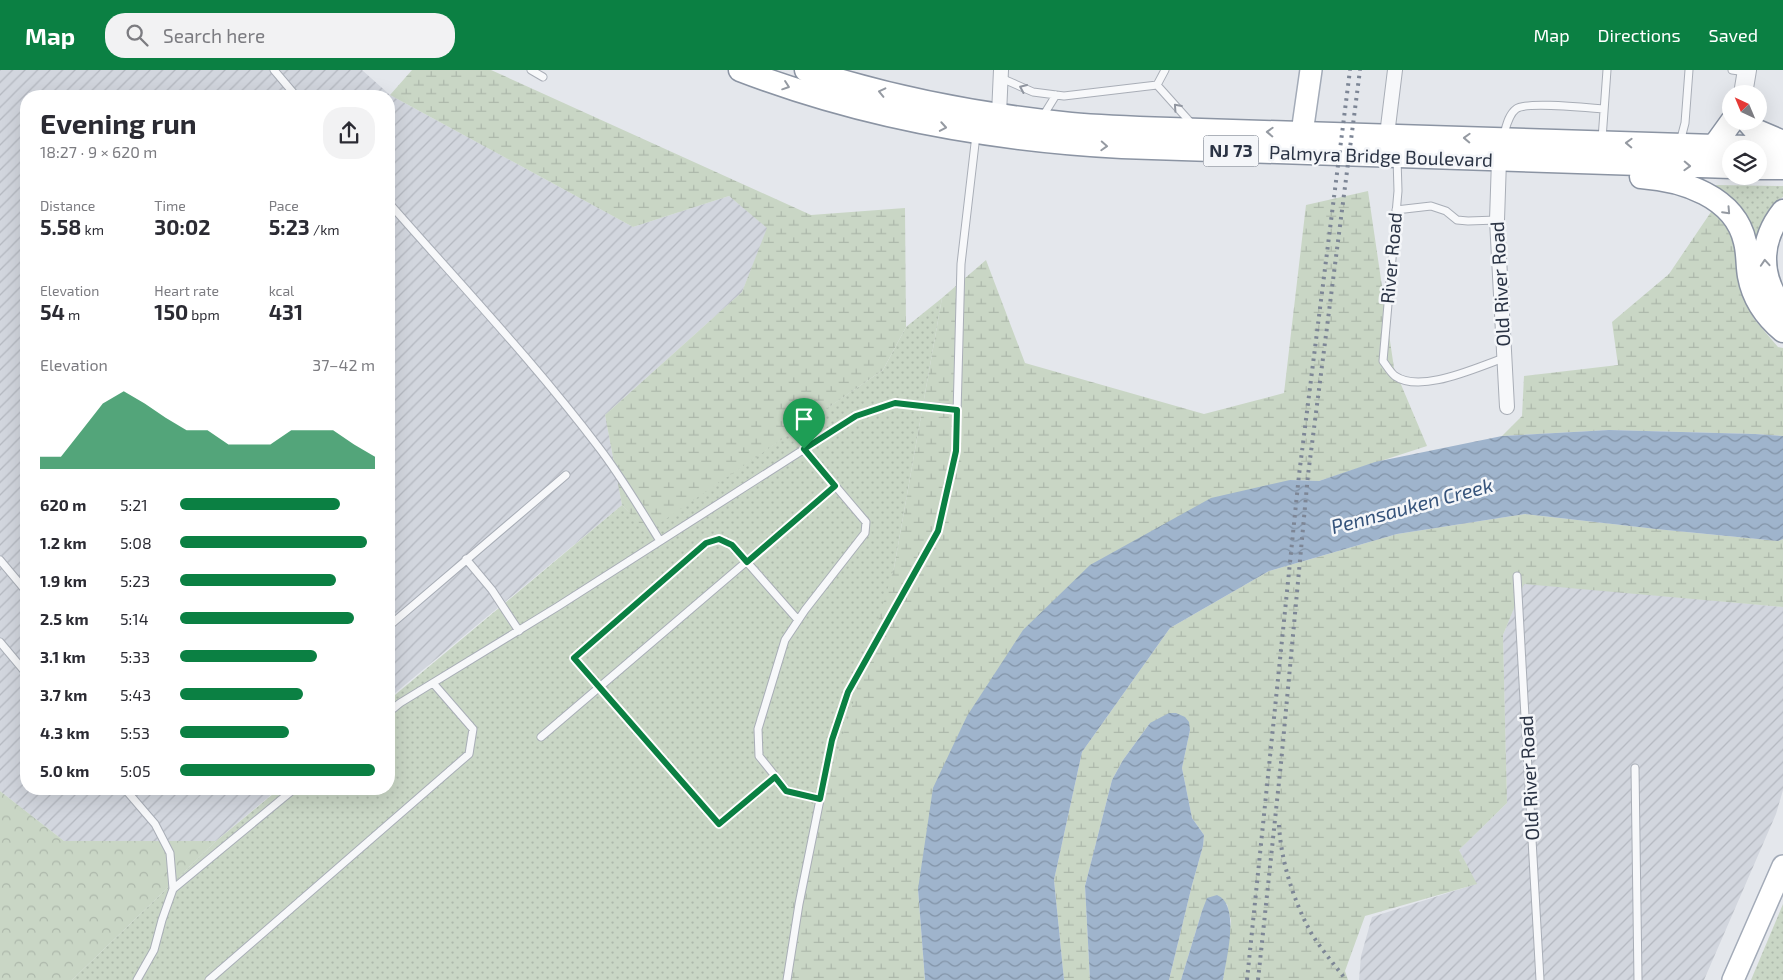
<!DOCTYPE html>
<meta charset="utf-8">
<style>
:root{--surface:#fff;--page:#f2f2f3;--text:#2b2b33;--muted:#7c7c81;--accent:#0b8043}
body{margin:0;font-family:"Exo 2",sans-serif;background:var(--page);color:var(--text);height:100vh;display:flex;flex-direction:column;font-size:19px;white-space:nowrap}
*{box-sizing:border-box;margin:0}
p{font-size:16px;color:var(--muted)}
.icon{flex:none;width:28px;height:28px;fill:none;stroke:currentColor;stroke-width:2;stroke-linecap:round;stroke-linejoin:round}
.map{position:relative;flex:1;overflow:hidden}
.details{position:absolute;left:20px;top:20px;width:375px;height:705px;display:flex;flex-direction:column;background:var(--surface);border-radius:20px;box-shadow:0 5px 20px #0002}
.details>*{flex:none}
.needle{width:32px;rotate:316deg}
.buttons{position:absolute;left:1722px;top:15px;display:grid;gap:10px}
.buttons a{display:grid;place-items:center;width:45px;height:45px;border-radius:50%;background:var(--surface);box-shadow:0 5px 20px #0002;font-size:25px}
.pin{position:absolute;display:grid;place-items:center;width:42px;height:42px;color:#fff;margin:-51px -21px;border-radius:50% 50% 50% 0;rotate:-45deg;box-shadow:0 0 5px #0007}
.pin .icon{rotate:45deg}
.round{display:grid;place-items:center;flex:none;width:52px;height:52px;border-radius:20px;background:var(--page)}
.head{display:flex;align-items:center;justify-content:space-between;height:85px;padding:0 20px}
h1{font-size:28px;font-weight:700;line-height:38px}
.stats{display:grid;grid-template-columns:repeat(3,1fr);gap:8px;height:85px;padding:5px 20px}
.stats div{display:grid;align-content:center}
.stats b{font-size:21px;font-weight:700}
.stats small{font-size:14px;font-weight:400}
.stats p{font-size:14px}
.chart{height:140px;padding:10px 20px}
.chart p{display:flex;justify-content:space-between}
.chart svg{width:100%;height:90px;margin-top:5px;fill:var(--accent);opacity:.7}
ul{padding:0 20px;list-style:none;font-size:16px}
li{display:grid;grid-template-columns:80px 60px 1fr;align-items:center;height:38px}
li i{height:12px;border-radius:6px;background:var(--accent)}
header{display:flex;align-items:center;gap:30px;box-sizing:border-box;height:70px;padding:0 25px;background:var(--accent);color:#fff}
header strong{font-size:24px}
nav{display:flex;gap:28px;margin-inline-start:auto;font-size:18px}
.search{width:350px;height:45px;background:var(--page);display:flex;align-items:center;gap:12px;box-sizing:border-box;padding:0 18px;border-radius:20px;color:var(--muted);font-size:19px}
.map>svg:first-child{display:block}
</style>
<header>
<strong>Map</strong>
<div class="search"><svg class="icon" aria-label="search" viewBox="0 0 24 24"><circle cx="10" cy="10" r="6"/><path d="M15 15l6 6"/></svg>Search here</div>
<nav><a>Map</a><a>Directions</a><a>Saved</a></nav>
</header>
<div class="map">
<svg width="1783" height="910" viewBox="0 0 1783 910">
<defs>
<pattern id="industrial-furrows" width="10" height="10" patternUnits="userSpaceOnUse" patternTransform="scale(1.25)"><rect width="10" height="10" fill="#d2d6de"/><path d="M-1 1l2-2M0 10L10 0M9 11l2-2" fill="none" stroke="#b4b8c0"/></pattern>
<pattern id="green-dots" width="8" height="8" patternUnits="userSpaceOnUse" patternTransform="scale(1.25)"><rect width="8" height="8" fill="#c9d6c5"/><path d="M2 2h.1M6 6h.1" fill="none" stroke="#adb8ab" stroke-width="1.8" stroke-linecap="round"/></pattern>
<pattern id="forest-crowns" width="20" height="18" patternUnits="userSpaceOnUse" patternTransform="scale(1.25)"><rect width="20" height="18" fill="#c9d6c5"/><path d="M2 6a3 3 0 1 1 6 0M12 15a3 3 0 1 1 6 0" fill="none" stroke="#adb8ab"/></pattern>
<pattern id="wetland-marsh" width="20" height="14" patternUnits="userSpaceOnUse" patternTransform="scale(1.25)"><rect width="20" height="14" fill="#c9d6c5"/><path d="M1 5h8M5 5V1M11 12h8M15 12V8" fill="none" stroke="#adb8ab"/></pattern>
<pattern id="water-waves" width="16" height="10" patternUnits="userSpaceOnUse" patternTransform="scale(1.25)"><rect width="16" height="10" fill="#9fb4cc"/><path d="M0 5q4-4 8 0t8 0" fill="none" stroke="#8293a7"/></pattern>
</defs>
<rect width="100%" height="100%" fill="#e4e7ec"/>
<!-- industrial -->
<path fill="url(#industrial-furrows)" d="M0,0H362L390,25L633,157L729,126L768,158L742,222L605,345L622,435L389,628V26H26V719H278L216,771H64L0,721Z
M1524,513L1783,537V720L1776,744L1704,910H1359L1361,886L1372,847L1476,814L1459,780L1507,733L1503,565Z"/>
<!-- green -->
<path fill="url(#green-dots)" d="M1715,115L1783,116V127C1765,136 1759,160 1754,178L1746,150L1729,125Z
M942,228L894,498L790,910H72L216,771L279,719H389V630L622,435L647,461L883,300L906,257Z
M1783,834V910H1751Z"/>
<!-- forest -->
<path fill="url(#forest-crowns)" d="M0,721L64,771H216L72,910H0Z"/>
<!-- wetland -->
<path fill="url(#wetland-marsh)" d="M412,0H491L811,145L905,138L906,257L883,300L647,462L622,435L605,345L742,222L767,158L729,126L633,157L390,25Z
M1368,121L1394,298L1427,376L1319,411L1290,410L918,819L925,910H790V841L894,498L942,228L986,190L1025,293L1204,344L1284,323L1306,135Z
M1713,139L1726,154L1739,184L1742,217L1754,249L1778,277L1783,278V366L1755,364L1609,360L1502,366L1522,346L1524,306L1618,295L1612,252L1669,204Z
M1525,444L1656,459L1778,471L1783,469V537L1524,514L1503,565L1507,733L1459,780L1477,814L1365,846L1345,901L1348,910H1223L1231,851L1227,834L1202,841L1181,910H1169L1192,815L1203,776L1204,765L1192,748L1182,698L1190,660L1150,653L1123,690L1112,710L1085,816L1090,910H1064L1054,810L1082,682L1170,558L1269,501L1397,464Z"/>
<!-- water -->
<path fill="url(#water-waves)" d="M1609,360L1755,364L1783,366V469L1778,471L1656,459L1525,444L1397,464L1269,501L1170,558L1082,682L1054,810L1064,910H925L918,819L933,718L967,646L1023,560L1090,495L1211,428L1290,410L1319,411L1375,392L1502,366Z
M1169,643H1176L1185,647L1189,652L1190,660L1182,698L1192,748L1204,765L1203,776L1192,815L1169,910H1090L1085,816L1112,710L1123,690L1150,653Z
M1217,825C1241,835 1226,889 1223,910H1181L1202,841L1207,828Z"/>
<g fill="none" stroke-linecap="round" stroke-linejoin="round">
<defs>
<path id="service" d="M274,0L296,26
M531,0L543,7
M1732,0L1746,2
M1001,8L1033,22L1064,26L1157,15L1165,0
M1157,15L1192,54
M1043,46L1056,25
M1503,67C1506,58 1508,45 1516,39C1526,31 1589,38 1604,39
M1602,69L1607,0
M1680,72L1685,53L1689,0
M1397,88L1398,121L1383,291C1387,296 1390,302 1395,306C1421,324 1477,297 1504,288
M389,133C460,214 535,293 600,379C622,408 641,440 660,471
M1396,140L1431,136L1446,141L1457,150L1468,151L1497,150
M804,379L866,452L865,463L805,540L785,570L758,659L759,686L787,721L820,729
M466,489L492,520L519,561
M0,490L26,521
M1517,506L1540,910
M389,556L566,405
M0,572L26,603
M389,642L400,633L557,537L856,346L895,333L957,339
M541,667L835,416
M1635,698L1638,910
M775,707L719,754L574,588L706,473L719,469L732,475L798,550
M125,719L155,754L170,783L173,819L162,850L154,880L137,910
M173,819L294,719
M209,910L469,684L473,659L433,613
M787,910L799,834L832,670L848,622L938,461L956,381L961,194L976,65"/>
<path id="minor" d="M999,44L1001,0
M1387,65L1395,0
M1499,90L1497,150L1507,337"/>
<path id="tertiary" d="M1743,24L1747,0"/>
<path id="primary" d="M1302,63L1311,0
M1733,910L1783,796"/>
<path id="trunk" d="M740,0C862,47 991,70 1122,77L1731,97
M806,0C892,28 981,45 1071,54C1104,57 1137,58 1170,59L1783,78
M1747,51L1755,60L1783,72
M1714,76L1732,51
M1759,98H1783
M1641,107C1682,110 1735,126 1745,172C1748,183 1747,195 1749,206C1753,228 1766,247 1783,261
M1783,141C1759,171 1759,207 1783,238"/>
</defs>
<!-- service casing -->
<use href="#service" stroke="#a9aeb7" stroke-width="9"/>
<!-- minor casing -->
<use href="#minor" stroke="#a9aeb7" stroke-width="16"/>
<!-- tertiary casing -->
<use href="#tertiary" stroke="#a9aeb7" stroke-width="20"/>
<!-- primary casing -->
<use href="#primary" stroke="#a3abb8" stroke-width="24"/>
<!-- trunk casing -->
<use href="#trunk" stroke="#8b94a3" stroke-width="25"/>
<!-- service -->
<use href="#service" stroke="#f7f8fa" stroke-width="7"/>
<!-- minor -->
<use href="#minor" stroke="#f7f8fa" stroke-width="14"/>
<!-- tertiary -->
<use href="#tertiary" stroke="#f7f8fa" stroke-width="18"/>
<!-- primary -->
<use href="#primary" stroke="#fff" stroke-width="21"/>
<!-- trunk -->
<use href="#trunk" stroke="#fff" stroke-width="22"/>
<!-- rail -->
<path stroke="#7d8696" stroke-width="4" stroke-dasharray="2.5 5" stroke-linecap="butt" d="M1279,755C1281,791 1293,829 1310,861C1320,878 1334,894 1346,910
M1247,910L1299,405L1350,0
M1258,910L1281,693L1308,405L1360,0"/>
</g>
<!-- one-way arrows -->
<defs><path id="oneway-chevron" d="M-2-3.5L2.5 0L-2 3.5" fill="none" stroke-width="1.6" stroke-linecap="round" stroke-linejoin="round" transform="scale(1.25)"/></defs>
<g stroke="#959aa2">
<use href="#oneway-chevron" transform="translate(786 16) rotate(19)"/>
<use href="#oneway-chevron" transform="translate(882 22) rotate(-167)"/>
<use href="#oneway-chevron" transform="translate(943 57) rotate(10)"/>
<use href="#oneway-chevron" transform="translate(1270 62) rotate(-178)"/>
<use href="#oneway-chevron" transform="translate(1467 68) rotate(-178)"/>
<use href="#oneway-chevron" transform="translate(1629 73) rotate(-178)"/>
<use href="#oneway-chevron" transform="translate(1104 76) rotate(3)"/>
<use href="#oneway-chevron" transform="translate(1687 96) rotate(2)"/>
<use href="#oneway-chevron" transform="translate(1727 141) rotate(47)"/>
<use href="#oneway-chevron" transform="translate(1765 193) rotate(-94)"/>
</g>
<g stroke="#9196a0">
<use href="#oneway-chevron" transform="translate(1023 18) rotate(-156)"/>
<use href="#oneway-chevron" transform="translate(1177 37) rotate(-132)"/>
</g>
<g fill="none" stroke-linecap="round" stroke-linejoin="round">
<defs>
<path id="route" d="M895,333L957,340L956,381L938,461L848,622L832,670L820,729L786,721L775,707L719,754L574,588L706,473L719,469L732,475L747,492L835,416L804,379L856,346Z"/>
</defs>
<!-- route casing -->
<use href="#route" stroke="#fff" stroke-width="10"/>
<!-- route -->
<use href="#route" stroke="#0b8043" stroke-width="6"/>
</g>
<g text-anchor="middle" stroke-width="5" stroke-linejoin="round" paint-order="stroke">
<!-- shield labels -->
<rect fill="#f4f6f9" stroke="#676e7b" stroke-width="1" x="1203.5" y="65.5" width="55" height="31" rx="4"/>
<g font-size="18" font-weight="bold" fill="#2b3445">
<text x="1231" y="87">NJ 73</text>
</g>
<!-- street labels -->
<g font-size="19" fill="#2b3445" stroke="#f4f6f9">
<text transform="translate(1381 86) rotate(2)" y="7">Palmyra Bridge Boulevard</text>
<text transform="translate(1391 188) rotate(-85)" y="7">River Road</text>
<text transform="translate(1500 214) rotate(-93)" y="7">Old River Road</text>
<text transform="translate(1529 708) rotate(-93)" y="7">Old River Road</text>
</g>
<!-- water labels -->
<g font-size="20" font-style="italic" fill="#34527a" stroke="#f4f6f9">
<text transform="translate(1412 436) rotate(-15)" y="7">Pennsauken Creek</text>
</g>
</g>
</svg>
<div class="buttons">
<a><svg class="needle" viewBox="-14 -14 28 28"><path d="M0-13l5 13h-10z" fill="#e53935"/><path d="M0 13l5-13h-10z" fill="#7c7c81"/></svg></a>
<a><svg class="icon" aria-label="layers" viewBox="0 0 24 24"><path d="M12 4l9 5-9 5-9-5zM3 14l9 5 9-5"/></svg></a>
</div>
<div class="pin" style="left:804px;top:379px;background:#1e9e55"><svg class="icon" aria-label="arrive" viewBox="0 0 24 24"><path d="M6 21V4h12l-3 4 3 4H6"/></svg></div>
<section class="details">
<div class="head"><div><h1>Evening run</h1><p>18:27 · 9 × 620 m</p></div><a class="round"><svg class="icon" aria-label="share" viewBox="0 0 24 24"><path d="M12 15V3M7 8l5-5 5 5M5 13v7h14v-7"/></svg></a></div>
<div class="stats">
<div><p>Distance</p><b>5.58<small> km</small></b></div>
<div><p>Time</p><b>30:02</b></div>
<div><p>Pace</p><b>5:23<small> /km</small></b></div>
</div>
<div class="stats">
<div><p>Elevation</p><b>54<small> m</small></b></div>
<div><p>Heart rate</p><b>150<small> bpm</small></b></div>
<div><p>kcal</p><b>431</b></div>
</div>
<div class="chart"><p><span>Elevation</span>37–42 m</p>
<svg viewBox="0 0 160 44" preserveAspectRatio="none"><path d="M0 44V38L10 38L20 25L30 12L40 6L50 12L60 19L70 25L80 25L90 32L100 32L110 32L120 25L130 25L140 25L150 32L160 38V44z"/></svg>
</div>
<ul>
<li><b>620 m</b>5:21<i style="width:82%"></i></li>
<li><b>1.2 km</b>5:08<i style="width:96%"></i></li>
<li><b>1.9 km</b>5:23<i style="width:80%"></i></li>
<li><b>2.5 km</b>5:14<i style="width:89%"></i></li>
<li><b>3.1 km</b>5:33<i style="width:70%"></i></li>
<li><b>3.7 km</b>5:43<i style="width:63%"></i></li>
<li><b>4.3 km</b>5:53<i style="width:56%"></i></li>
<li><b>5.0 km</b>5:05<i style="width:100%"></i></li>
</ul>
</section>
</div>
